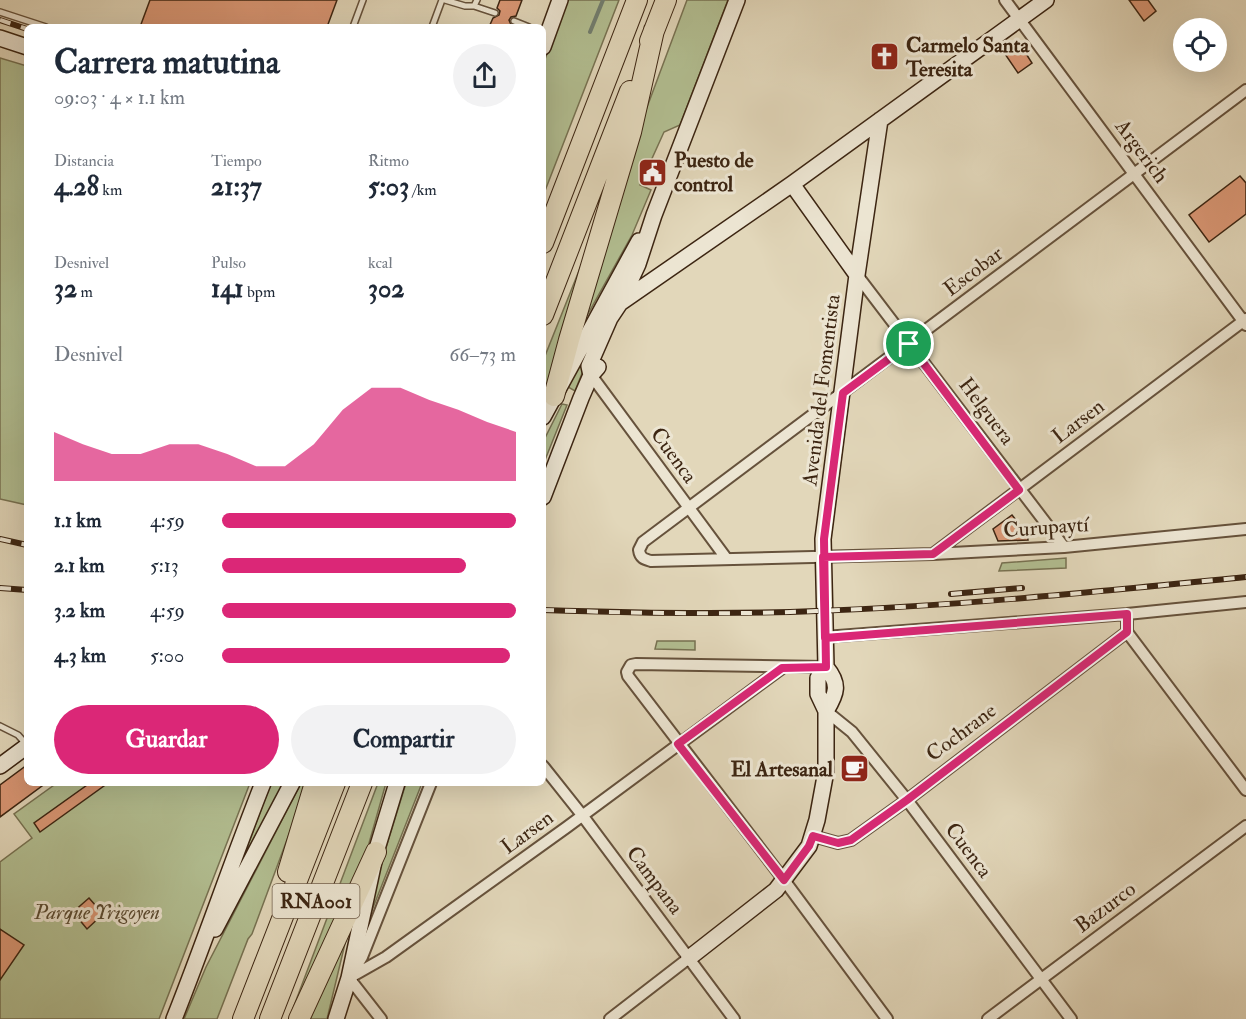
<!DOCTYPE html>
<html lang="es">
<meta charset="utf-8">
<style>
:root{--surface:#fff;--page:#f2f2f3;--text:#1f2937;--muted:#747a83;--accent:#db2777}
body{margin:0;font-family:"IM FELL Double Pica",serif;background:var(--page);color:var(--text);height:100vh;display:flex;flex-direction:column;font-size:22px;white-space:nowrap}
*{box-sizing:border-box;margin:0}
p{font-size:20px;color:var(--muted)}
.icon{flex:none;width:33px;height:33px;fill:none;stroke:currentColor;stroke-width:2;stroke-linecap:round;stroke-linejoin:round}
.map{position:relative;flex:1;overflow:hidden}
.sheet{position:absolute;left:24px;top:24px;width:522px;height:762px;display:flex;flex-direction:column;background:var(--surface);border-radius:9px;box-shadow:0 6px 24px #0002}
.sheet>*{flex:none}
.tools{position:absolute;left:1173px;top:18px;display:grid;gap:12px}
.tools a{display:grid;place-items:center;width:54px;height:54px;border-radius:50%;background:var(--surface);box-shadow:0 6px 24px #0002;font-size:30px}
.pin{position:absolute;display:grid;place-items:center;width:51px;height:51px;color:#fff;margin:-26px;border:3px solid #fff;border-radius:50%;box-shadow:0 2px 6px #0007}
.round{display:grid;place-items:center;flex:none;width:63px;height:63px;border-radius:32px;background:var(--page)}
.overview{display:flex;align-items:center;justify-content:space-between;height:102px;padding:0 30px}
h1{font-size:33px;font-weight:700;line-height:45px}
.figures{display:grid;grid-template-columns:repeat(3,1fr);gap:9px;height:102px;padding:6px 30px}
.figures div{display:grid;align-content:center}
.figures b{font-size:26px;font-weight:700}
.figures small{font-size:16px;font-weight:400}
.figures p{font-size:16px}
.chart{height:168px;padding:12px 30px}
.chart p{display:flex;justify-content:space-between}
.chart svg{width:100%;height:108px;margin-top:6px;fill:var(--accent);opacity:.7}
.action{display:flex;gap:12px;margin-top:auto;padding:12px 30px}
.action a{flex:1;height:69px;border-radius:36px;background:var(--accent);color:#fff;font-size:24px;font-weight:700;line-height:69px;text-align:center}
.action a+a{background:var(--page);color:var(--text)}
ul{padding:0 30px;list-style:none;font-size:20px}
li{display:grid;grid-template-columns:96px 72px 1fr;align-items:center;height:45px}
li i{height:15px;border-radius:8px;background:var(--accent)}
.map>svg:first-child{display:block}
</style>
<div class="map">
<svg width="1246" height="1019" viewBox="0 0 1246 1019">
<rect width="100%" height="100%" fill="#e2d7ba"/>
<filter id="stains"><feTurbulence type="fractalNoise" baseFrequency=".00333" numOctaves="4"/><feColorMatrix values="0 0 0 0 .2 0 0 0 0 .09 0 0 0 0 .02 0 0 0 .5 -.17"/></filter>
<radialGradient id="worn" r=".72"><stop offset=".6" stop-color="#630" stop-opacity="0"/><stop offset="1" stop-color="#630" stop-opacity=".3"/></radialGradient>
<!-- green -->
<path fill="#b2be91" stroke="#777252" stroke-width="1.5" d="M566,0H619L543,196V65Z
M687,0H728L680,125L664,132L640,185L651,190L632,235L579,330L640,126Z
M0,58L27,66V505L0,499Z
M598,223L565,336L543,394V361Z
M600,328L575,391L568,387Z
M562,404L567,405L543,465V442Z
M1066,558V568L999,571L1002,563Z
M657,641H695V650L655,649Z
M57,783H250L159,1019H0V862L32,838L14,814Z
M271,783H285L241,863Z
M301,783H308L252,934L248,939L217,1019H184L206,967Z
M378,783H386L362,868L296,1019H289Z
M406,783H422L367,923L381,864Z
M348,931L327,1019H309Z"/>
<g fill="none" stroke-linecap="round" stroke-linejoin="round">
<!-- stream -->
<path stroke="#717e70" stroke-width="4" d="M590,32L603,0"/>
</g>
<!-- building -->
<path fill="#db9876" stroke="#3c2512" stroke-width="1.5" d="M150,0H337L327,27H140Z
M500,0H522L516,16L511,17L509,20L512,27H489L493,18L499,15L500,11L497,8Z
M1129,0H1148L1156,11L1144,21Z
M1017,47L1023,49L1032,63L1018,73L1005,54Z
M1240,176L1246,183V214L1209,242L1189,215Z
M1012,515L1020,525H1026L1028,540L998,541L993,529Z
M27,765V783H46L0,817V785Z
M90,783H108L40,832L34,823Z
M89,898L103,914L87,929L73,912Z
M0,929L24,945L0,980Z"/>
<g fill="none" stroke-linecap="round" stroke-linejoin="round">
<defs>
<path id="lane" d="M445,0L465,6H474
M477,0L474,6L495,13
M0,12L46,27
M514,21L529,27
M353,27L363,0
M432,27L442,0
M0,726L18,735L26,744"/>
<path id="street" d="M1005,0L1246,325
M1246,90L643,542L639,550C640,558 644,559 651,561L933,554L1064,547L1246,529
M857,275L1064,547
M591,375L726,558
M933,554L1246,319
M1127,614V632L1246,790
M825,637L1127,614L1246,602
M826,667L636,664L631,665L627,672L628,676L784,880L887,1019
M826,711L852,732L907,800L1071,1019
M543,766L582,815L734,1019
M813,836L838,843L851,840L907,800L1127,632
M354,970L362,957L431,783
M349,978L386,957L567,827L782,668
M349,978L381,1019
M610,1019L689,958
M988,1019L1246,826"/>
<path id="secondary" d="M0,38L27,47
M543,47L560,0
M792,184L857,275
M620,303L792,184L1046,0
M591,375L589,366L610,318L620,303L638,264L654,215L737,0
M543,417L639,241
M543,497L581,398L591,375L598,367
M826,667C840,684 837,693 826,711
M0,766L27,746
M215,929L292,783
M689,958L776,890L809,846L817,820L826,771V711L818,694V678L826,667L823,539L857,275L880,120
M174,1019C205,941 232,861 263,783
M336,1019L349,978L376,852L397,783"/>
<path id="highway" d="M650,41L666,0
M543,243L637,0
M543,315L630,91
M554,396L569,340L631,132L654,30
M288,872L315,783
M243,1019L335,783
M270,1019L362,783
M299,1019L376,852"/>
</defs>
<!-- lane casing -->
<use href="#lane" stroke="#66523c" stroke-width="8"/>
<!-- street casing -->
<use href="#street" stroke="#66523c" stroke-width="14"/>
<!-- secondary casing -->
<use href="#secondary" stroke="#3c2512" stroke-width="18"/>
<!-- highway casing -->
<use href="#highway" stroke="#3c2512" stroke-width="22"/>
<!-- lane -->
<use href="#lane" stroke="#ece5d2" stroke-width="5"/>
<!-- street -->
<use href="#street" stroke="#ece5d2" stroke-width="10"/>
<!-- secondary -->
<use href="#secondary" stroke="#ece5d2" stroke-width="15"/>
<!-- highway -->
<use href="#highway" stroke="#e2d7ba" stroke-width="20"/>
<defs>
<path id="rail" d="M0,20L27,29
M0,539L27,545
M0,588L27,590
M951,594L1022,588
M543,610C634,613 725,615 816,611C959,606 1103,591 1246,577"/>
</defs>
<!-- rail casing -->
<use href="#rail" stroke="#3c2512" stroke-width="6"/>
<!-- rail -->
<use href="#rail" stroke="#ece5d2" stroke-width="4" stroke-dasharray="11" stroke-linecap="butt"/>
</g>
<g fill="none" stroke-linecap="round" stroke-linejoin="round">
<defs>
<path id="route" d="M909,344L843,393L824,539L826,667L782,668L678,744L784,880L809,846L813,836L838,843L851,840L907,800L1127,632V614L825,638L823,557L933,554L1019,490L909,344"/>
</defs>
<!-- route casing -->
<use href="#route" stroke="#fff" stroke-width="12"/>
<!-- route -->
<use href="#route" stroke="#db2777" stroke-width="8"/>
</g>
<!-- icons -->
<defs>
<symbol id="church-square" viewBox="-11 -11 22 22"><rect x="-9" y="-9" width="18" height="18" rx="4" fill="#8f2418" stroke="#ece5d2"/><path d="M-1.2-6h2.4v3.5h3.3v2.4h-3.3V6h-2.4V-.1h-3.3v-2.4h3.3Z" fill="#fff"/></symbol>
<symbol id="civic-square" viewBox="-11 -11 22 22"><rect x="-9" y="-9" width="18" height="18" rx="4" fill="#8f2418" stroke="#ece5d2"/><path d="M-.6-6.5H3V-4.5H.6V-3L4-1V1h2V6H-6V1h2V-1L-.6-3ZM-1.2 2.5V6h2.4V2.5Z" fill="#fff"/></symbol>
<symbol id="cafe-square" viewBox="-11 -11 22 22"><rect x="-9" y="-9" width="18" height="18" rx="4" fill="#8f2418" stroke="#ece5d2"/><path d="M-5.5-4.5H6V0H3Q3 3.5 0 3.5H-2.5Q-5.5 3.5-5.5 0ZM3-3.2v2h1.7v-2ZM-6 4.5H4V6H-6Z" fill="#fff"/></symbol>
</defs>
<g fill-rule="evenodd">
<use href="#church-square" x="868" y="40" width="33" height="33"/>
<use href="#civic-square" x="636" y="156" width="33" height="33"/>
<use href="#cafe-square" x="838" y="752" width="33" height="33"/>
</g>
<g text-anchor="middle" stroke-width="6" stroke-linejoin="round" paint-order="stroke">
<!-- shield labels -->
<rect fill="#ece5d2" stroke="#715f4c" stroke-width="1.5" x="272.5" y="884" width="87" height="34" rx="4.5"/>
<g font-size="20" font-weight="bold" fill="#3c2512">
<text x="316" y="908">RNA001</text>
</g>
<!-- poi labels -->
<g font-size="21" font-weight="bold" fill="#3c2512" stroke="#ece5d2" text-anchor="start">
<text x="906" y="52">Carmelo Santa<tspan x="906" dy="24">Teresita</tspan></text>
<text x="674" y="167">Puesto de<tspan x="674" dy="24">control</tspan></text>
<text x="833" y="776" text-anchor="end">El Artesanal</text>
</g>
<!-- street labels -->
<g font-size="21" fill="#3c2512" stroke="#ece5d2">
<text transform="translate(1142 151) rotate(53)" y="7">Argerich</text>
<text transform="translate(973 271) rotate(-37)" y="7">Escobar</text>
<text transform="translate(821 390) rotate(-83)" y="7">Avenida del Fomentista</text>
<text transform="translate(987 411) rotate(53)" y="7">Helguera</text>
<text transform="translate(1078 421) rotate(-37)" y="7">Larsen</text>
<text transform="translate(674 455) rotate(54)" y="7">Cuenca</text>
<text transform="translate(1046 527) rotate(-4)" y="7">Curupaytí</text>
<text transform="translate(961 732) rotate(-37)" y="7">Cochrane</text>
<text transform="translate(527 832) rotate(-36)" y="7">Larsen</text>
<text transform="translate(969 850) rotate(53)" y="7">Cuenca</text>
<text transform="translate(655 880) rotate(53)" y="7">Campana</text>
<text transform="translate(1105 907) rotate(-37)" y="7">Bazurco</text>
</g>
<!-- park labels -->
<g font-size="21" font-style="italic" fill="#5a4b32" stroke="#ece5d2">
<text x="97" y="919">Parque Yrigoyen</text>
</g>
</g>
<rect width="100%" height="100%" filter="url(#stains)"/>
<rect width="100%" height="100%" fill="url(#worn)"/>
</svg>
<div class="tools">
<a><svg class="icon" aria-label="locate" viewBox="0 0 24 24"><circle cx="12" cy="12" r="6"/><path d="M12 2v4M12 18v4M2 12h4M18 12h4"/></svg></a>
</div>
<div class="pin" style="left:909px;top:344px;background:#1e9e55"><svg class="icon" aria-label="arrive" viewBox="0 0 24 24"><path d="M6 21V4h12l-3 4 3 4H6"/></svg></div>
<section class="sheet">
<div class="overview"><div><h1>Carrera matutina</h1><p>09:03 · 4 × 1.1 km</p></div><a class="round"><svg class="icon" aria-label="share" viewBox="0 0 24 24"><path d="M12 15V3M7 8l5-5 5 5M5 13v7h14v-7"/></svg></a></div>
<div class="figures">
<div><p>Distancia</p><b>4.28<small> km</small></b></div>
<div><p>Tiempo</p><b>21:37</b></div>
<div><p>Ritmo</p><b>5:03<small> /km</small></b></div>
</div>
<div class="figures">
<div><p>Desnivel</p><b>32<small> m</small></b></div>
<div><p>Pulso</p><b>141<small> bpm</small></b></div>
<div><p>kcal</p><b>302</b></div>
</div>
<div class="chart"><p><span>Desnivel</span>66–73 m</p>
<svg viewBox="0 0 160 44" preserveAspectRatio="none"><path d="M0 44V24L10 29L20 33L30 33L40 29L50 29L60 33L70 38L80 38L90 29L100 15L110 6L120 6L130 11L140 15L150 20L160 24V44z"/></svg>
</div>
<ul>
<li><b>1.1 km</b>4:59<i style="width:100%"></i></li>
<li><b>2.1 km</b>5:13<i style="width:83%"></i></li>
<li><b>3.2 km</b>4:59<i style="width:100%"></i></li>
<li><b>4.3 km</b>5:00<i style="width:98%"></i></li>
</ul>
<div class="action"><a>Guardar</a><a>Compartir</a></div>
</section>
</div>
